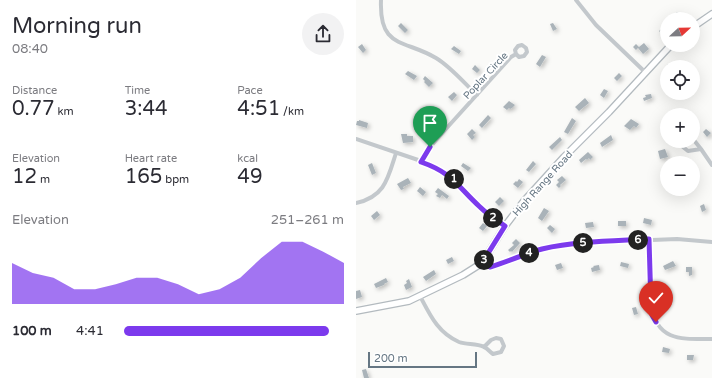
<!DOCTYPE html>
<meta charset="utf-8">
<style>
:root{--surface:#fff;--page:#f2f2f3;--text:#2b2b33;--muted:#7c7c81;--accent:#7c3aed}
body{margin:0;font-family:"Varela Round",sans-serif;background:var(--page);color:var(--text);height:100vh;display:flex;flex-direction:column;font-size:15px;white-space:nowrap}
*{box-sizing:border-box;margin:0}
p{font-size:13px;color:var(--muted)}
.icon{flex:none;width:22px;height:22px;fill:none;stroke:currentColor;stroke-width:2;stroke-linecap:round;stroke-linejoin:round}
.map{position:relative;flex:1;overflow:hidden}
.side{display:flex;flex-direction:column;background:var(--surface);width:356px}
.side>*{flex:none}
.needle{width:26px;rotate:68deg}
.fabs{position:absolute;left:304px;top:12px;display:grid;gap:8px}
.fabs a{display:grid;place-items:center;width:40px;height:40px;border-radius:50%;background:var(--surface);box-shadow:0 4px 16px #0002;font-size:20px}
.scale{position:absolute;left:12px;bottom:10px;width:109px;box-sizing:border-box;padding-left:4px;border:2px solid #657683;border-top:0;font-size:11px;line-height:14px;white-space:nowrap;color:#657683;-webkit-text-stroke:3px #fff;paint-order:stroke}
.pin{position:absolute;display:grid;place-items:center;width:34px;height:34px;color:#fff;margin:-41px -17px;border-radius:50% 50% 50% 0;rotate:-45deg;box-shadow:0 0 4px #0007}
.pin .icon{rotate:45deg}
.km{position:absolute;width:20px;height:20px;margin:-10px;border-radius:50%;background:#222;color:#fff;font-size:11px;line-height:20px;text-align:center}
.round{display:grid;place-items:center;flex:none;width:42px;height:42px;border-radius:21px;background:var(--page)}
.summary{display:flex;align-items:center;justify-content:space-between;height:68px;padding:0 12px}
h1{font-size:22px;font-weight:600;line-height:30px}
.figures{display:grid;grid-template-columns:repeat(3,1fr);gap:6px;height:68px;padding:4px 12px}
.figures div{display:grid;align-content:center}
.figures b{font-size:20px;font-weight:600}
.figures small{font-size:11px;font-weight:400}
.figures p{font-size:11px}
.chart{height:112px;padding:8px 12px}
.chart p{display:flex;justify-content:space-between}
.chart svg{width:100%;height:72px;margin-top:4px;fill:var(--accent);opacity:.7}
ul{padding:0 12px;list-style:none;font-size:13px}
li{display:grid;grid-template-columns:64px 48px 1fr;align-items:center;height:30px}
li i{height:10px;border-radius:5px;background:var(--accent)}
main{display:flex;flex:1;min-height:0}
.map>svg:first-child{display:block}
</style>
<main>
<section class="side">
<div class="summary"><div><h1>Morning run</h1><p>08:40</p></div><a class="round"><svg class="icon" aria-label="share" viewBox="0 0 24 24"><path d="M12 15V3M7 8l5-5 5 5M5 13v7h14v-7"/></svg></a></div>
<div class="figures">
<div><p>Distance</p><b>0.77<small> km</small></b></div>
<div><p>Time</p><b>3:44</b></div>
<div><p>Pace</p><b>4:51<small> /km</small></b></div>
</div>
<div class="figures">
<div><p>Elevation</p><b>12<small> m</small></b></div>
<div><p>Heart rate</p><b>165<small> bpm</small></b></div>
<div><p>kcal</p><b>49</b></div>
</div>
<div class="chart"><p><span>Elevation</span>251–261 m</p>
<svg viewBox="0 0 160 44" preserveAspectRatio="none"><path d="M0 44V19L10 25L20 28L30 35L40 35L50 32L60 28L70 28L80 32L90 38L100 35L110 28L120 16L130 6L140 6L150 12L160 19V44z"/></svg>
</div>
<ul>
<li><b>100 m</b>4:41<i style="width:93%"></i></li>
</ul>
</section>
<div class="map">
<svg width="356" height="378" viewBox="0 0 356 378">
<defs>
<filter id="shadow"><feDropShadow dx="2" dy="2" stdDeviation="2" flood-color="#0004"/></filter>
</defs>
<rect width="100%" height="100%" fill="#fafaf8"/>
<!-- building -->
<path fill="#aab3b9" filter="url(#shadow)" d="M321,12L324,15L321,19H319L316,17Z
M45,23L52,30L49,33L42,26Z
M197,23L201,29L197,31L194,24Z
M309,26L311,30L306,34L303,31Z
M288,43L293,49L287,54L282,48L280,50L277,47L280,44L283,47Z
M6,44L10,50L7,53L2,47Z
M98,46L105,51L103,54L95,49Z
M186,55L190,57L184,67L180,64Z
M312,64L317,67H311V76L306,73Z
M119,65L124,70L121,73L116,69Z
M52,71L61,76L58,80L49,74Z
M263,73L266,76L261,81L258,78Z
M69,76L77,83L73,87L68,82L69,81L67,79Z
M248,89L252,91L248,98L244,95Z
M98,92L101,95L96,101L92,97Z
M295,94L296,98L288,101L287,98L290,97L289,95Z
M229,98L233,103L223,111L219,107Z
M153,101L159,105L156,108L154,109L153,108L151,110L147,107Z
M132,115L135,118L126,128L123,125Z
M216,118L220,121L212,134L208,132Z
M275,119L283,124L280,128L278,126L274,130L268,126Z
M3,120L12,123L11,128L0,125L1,121H3Z
M116,129L120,133L117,135L119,137L116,140L111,134Z
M350,129L355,133L351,137L347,132Z
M45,134H51V136H57V142L47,143Z
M255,135L257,140L246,147L244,143Z
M204,137L206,140L196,150L193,147Z
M309,149L312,157L304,159L302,151Z
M232,152L237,157L234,160L233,158L231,160L230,159L225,163L223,160Z
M177,161L180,164L173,172L170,170Z
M16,163L20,173L16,175L12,165Z
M107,163L115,168L112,171L105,166Z
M206,176L210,180L204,185L205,186L203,188L200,185L203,182L201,180Z
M52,178L55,183L47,187L48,189L45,190L41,184Z
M163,179L167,182L162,188L157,184L160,181L161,182Z
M64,187L70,192L67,196L61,191Z
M82,188L93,196L91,199L86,195L84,198L80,196L82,194L79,192Z
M144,197L148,201L143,206L139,202Z
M348,204L350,210L346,212L344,206Z
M188,208L193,211L186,221L182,218Z
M21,211L24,215L18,220L15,216Z
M288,218L296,220L295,225L287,223Z
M262,221H270V226H262Z
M237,222L238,227L230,228L229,223Z
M127,223L131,226L127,231L123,228Z
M194,225L199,229L196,233L191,228Z
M160,239L164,243L156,252L155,251L154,252L152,250L158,245L156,243Z
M96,257L98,261L92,264L90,260Z
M317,261L320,266L309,270L307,266Z
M265,262L273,264L272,268L264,266Z
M205,263L207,268L201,270L199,265Z
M243,265L244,270L236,272L235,268L238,267L237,266Z
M330,267H336V275L333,276V272H330Z
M78,270L80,274L70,281L67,277Z
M30,278L32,282L28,284V285L20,288L18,284Z
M53,279L56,287L50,290L48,285L51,283L50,281Z
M4,290L6,297L0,299V291Z
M280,307L282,314L278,315L276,308Z
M307,347L314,349L313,353L306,352Z
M331,355H338L337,360H331Z
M10,369L13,378H8L6,370Z"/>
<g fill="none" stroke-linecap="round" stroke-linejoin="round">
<defs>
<path id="secondary" d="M337,27L356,14
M0,311L53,301L107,275L126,263L149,226L168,201L208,157L253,112L315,45"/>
</defs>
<!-- secondary casing -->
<use href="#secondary" stroke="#b3babf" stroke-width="8"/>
<!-- street -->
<path stroke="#c3c8cc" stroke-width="4" d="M25,0C23,49 48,39 80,58C95,67 108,83 121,95
M220,0L240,25L289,72
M0,139L71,163L90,173L106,187L123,207L149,226
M337,139L345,149L356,165
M329,141L327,147L332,151L345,149
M65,162L74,147L88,131L155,57L160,54L163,57L168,56L171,52L170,48L166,45L162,46L159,50L160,54
M0,203C29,197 32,178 40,153
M293,239L295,305C301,342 326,339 356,339
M126,263L134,267L186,250L221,243L321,239L356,242
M64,296C74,315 82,333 103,342C111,345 120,343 128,347C131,348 134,352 137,354L145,352L148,346L145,339L140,338L135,340L128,347"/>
<!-- secondary -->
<use href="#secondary" stroke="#fff" stroke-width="5.5"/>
</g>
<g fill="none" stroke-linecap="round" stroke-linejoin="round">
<defs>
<path id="route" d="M74,147L65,162C97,173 101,186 124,207C131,214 140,220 149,226L126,263L134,267C151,262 168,254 186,249C221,241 257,241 293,239L295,306L296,315L300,322"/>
</defs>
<!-- route casing -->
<use href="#route" stroke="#fff" stroke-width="8"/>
<!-- route -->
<use href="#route" stroke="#7c3aed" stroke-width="5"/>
</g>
<g text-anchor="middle" stroke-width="4" stroke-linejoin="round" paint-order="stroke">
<!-- street labels -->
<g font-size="10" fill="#657683" stroke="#fff">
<text transform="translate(129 75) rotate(-47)" y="4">Poplar Circle</text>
<text transform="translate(186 183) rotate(-48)" y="4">High Range Road</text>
</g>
</g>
</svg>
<div class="fabs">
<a><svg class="needle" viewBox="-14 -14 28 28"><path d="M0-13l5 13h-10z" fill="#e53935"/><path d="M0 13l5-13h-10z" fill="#7c7c81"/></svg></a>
<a><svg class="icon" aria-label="locate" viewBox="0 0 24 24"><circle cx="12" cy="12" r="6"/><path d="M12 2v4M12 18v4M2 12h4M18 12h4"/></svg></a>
<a>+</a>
<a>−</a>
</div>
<div class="scale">200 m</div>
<div class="pin" style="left:74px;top:147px;background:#1e9e55"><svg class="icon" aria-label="arrive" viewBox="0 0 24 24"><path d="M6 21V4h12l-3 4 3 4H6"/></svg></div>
<div class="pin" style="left:300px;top:322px;background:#d93025"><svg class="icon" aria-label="check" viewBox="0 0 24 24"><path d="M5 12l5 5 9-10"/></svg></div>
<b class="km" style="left:98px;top:179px">1</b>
<b class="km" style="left:137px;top:218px">2</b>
<b class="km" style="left:128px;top:260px">3</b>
<b class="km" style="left:173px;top:253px">4</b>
<b class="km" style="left:227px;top:243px">5</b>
<b class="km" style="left:282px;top:240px">6</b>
</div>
</main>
